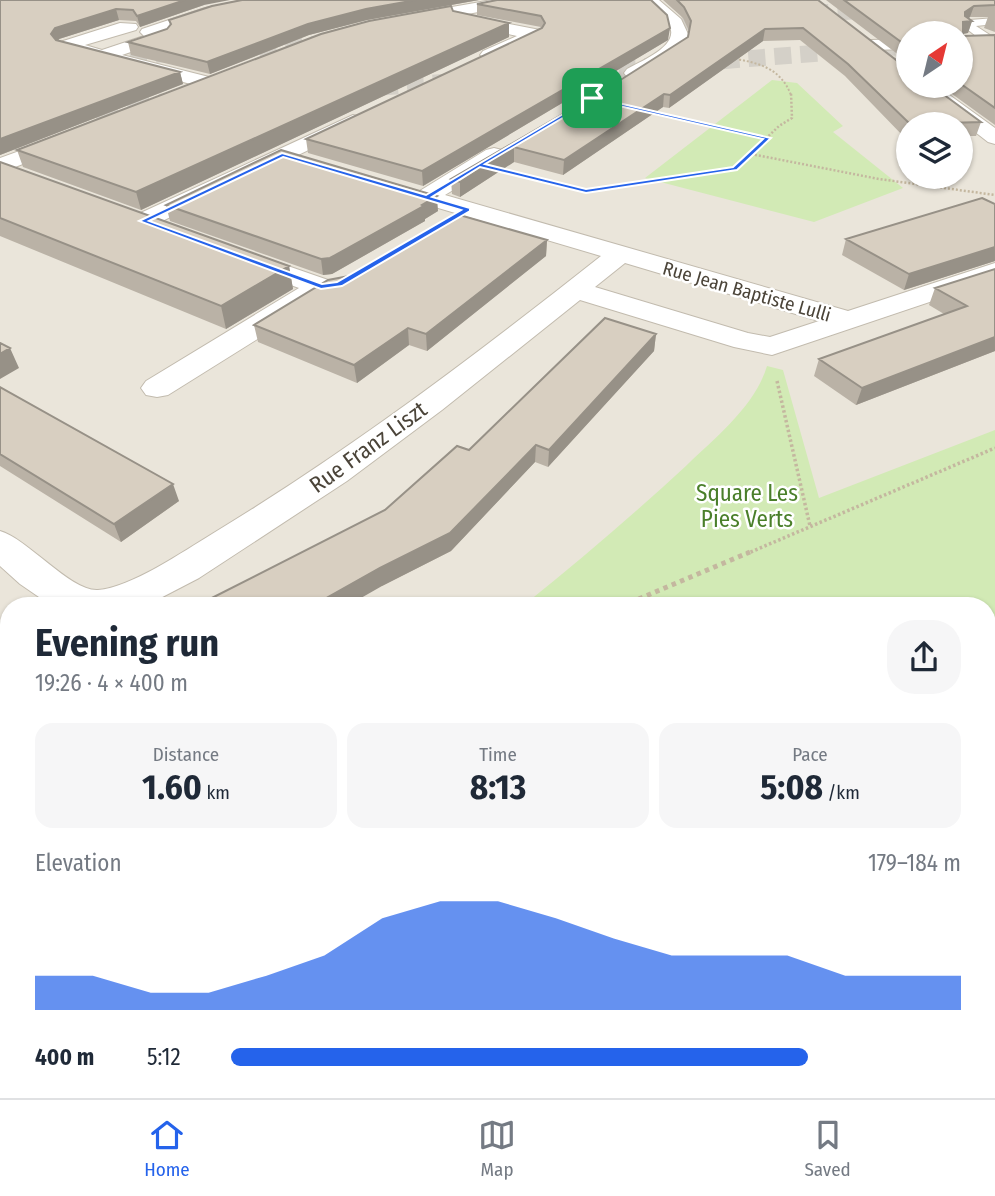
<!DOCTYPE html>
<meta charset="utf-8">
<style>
:root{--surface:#fff;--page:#f6f6f7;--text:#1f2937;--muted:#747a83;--line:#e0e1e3;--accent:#2563eb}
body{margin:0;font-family:"Fira Sans Condensed",sans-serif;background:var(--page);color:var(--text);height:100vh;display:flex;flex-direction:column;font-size:26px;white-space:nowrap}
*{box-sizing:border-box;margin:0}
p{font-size:23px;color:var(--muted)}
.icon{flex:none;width:38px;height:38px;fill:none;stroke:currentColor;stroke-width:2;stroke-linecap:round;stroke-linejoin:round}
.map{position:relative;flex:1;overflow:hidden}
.sheet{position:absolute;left:0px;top:597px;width:996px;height:502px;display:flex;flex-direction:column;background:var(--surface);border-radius:28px 28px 0 0;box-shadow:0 2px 5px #0004}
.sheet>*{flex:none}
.needle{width:46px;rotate:35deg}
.controls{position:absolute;left:896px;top:21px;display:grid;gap:14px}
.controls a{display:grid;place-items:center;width:77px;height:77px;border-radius:50%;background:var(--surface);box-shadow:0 2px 5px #0004;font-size:35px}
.pin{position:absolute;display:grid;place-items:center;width:60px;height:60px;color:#fff;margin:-30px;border-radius:14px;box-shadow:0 4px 10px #0006}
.round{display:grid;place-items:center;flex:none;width:74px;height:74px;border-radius:28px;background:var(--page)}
.headline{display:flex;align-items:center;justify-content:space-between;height:119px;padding:0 35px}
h1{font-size:38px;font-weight:700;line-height:52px}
.stats{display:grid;grid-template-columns:repeat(3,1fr);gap:10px;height:119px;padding:7px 35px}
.stats div{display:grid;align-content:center;border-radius:18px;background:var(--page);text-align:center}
.stats b{font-size:35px;font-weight:700}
.stats small{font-size:19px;font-weight:400}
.stats p{font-size:19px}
.chart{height:196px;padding:14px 35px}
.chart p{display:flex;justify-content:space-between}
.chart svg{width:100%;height:126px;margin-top:7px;fill:var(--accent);opacity:.7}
ul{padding:0 35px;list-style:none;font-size:23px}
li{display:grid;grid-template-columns:112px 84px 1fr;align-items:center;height:52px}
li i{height:18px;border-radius:9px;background:var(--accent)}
.menu{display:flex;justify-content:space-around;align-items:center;height:98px;border-top:2px solid var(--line);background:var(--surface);font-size:19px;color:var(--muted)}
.menu a{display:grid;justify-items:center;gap:4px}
.menu .current{color:var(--accent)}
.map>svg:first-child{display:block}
</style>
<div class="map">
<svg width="995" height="1098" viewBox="0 0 995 1098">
<rect width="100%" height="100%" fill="#f6f3ec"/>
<!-- residential -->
<path fill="#eae5da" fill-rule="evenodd" d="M0,0H995V453L646,605L9,606V884L0,888ZM908,33H961V86H908ZM908,124H961V177H908Z"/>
<!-- green -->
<path fill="#d2eab5" d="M772,80L797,83L843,126L833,132L903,188L814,222L645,178Z
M767,366L783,370L819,498L995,430V1098H0V700L9,696V1090H987V606L524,605C580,560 634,514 687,465C716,437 755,406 767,366Z"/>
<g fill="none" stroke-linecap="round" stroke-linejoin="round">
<!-- trunk-tunnel-far1 -->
<path stroke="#d4d0c8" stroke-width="17" stroke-dasharray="17 9" stroke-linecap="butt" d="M630,25L995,2
M0,64L340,43
M567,73L908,46
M355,89L476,80"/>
<!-- trunk-tunnel -->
<path stroke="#d4d0c8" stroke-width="22" stroke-dasharray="22 10" stroke-linecap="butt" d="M0,117L183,103"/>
<defs>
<path id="service" d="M995,18V24L976,26L993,37V43H985L963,26L970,20Z"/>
<path id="minor" d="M243,0H274L271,3L214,15L167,31L171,35L169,39L122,55L217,79L219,83L217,87L210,89L60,50L57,46L60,42L120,23L136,24L138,27L136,30L85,45L102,50L144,36L140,32L142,29L205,8Z
M492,0H525L517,5L462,15L540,30L542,34L540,38L489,60L480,55L483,51L517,36L454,22L452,19L454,16L406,25L398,20L406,15Z
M642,0H659L681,19L688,34C683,55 654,73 633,78L627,77L624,73L627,69C641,61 685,44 667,22C660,14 649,9 642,0Z
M908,39V49L871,50L863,45L871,40Z
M916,86H937L995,128V144L988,142Z
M353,115L360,117L363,121L360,125L152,226L143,228L134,226L131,221L134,216Z
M69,133L76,135L79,139L76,143L0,173V158Z
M494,148L502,150L505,155L502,160L445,195L848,311L995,263V280L772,355L734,347L580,300L442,410L347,481L199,578L147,605L52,606L20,584L0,566V531C28,539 71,592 98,590C130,588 184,551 212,534C349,451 476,355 601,256L418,202L414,197L418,192L486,150ZM625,263L819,321L770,337L748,333L595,287Z
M242,250L331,281L335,287L331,293L168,395L157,397L146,395L141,388L146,381L299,288L233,264L229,258L233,252Z"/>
</defs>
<!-- service casing -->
<use href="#service" stroke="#c2bbae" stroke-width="2"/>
<!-- minor casing -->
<use href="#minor" stroke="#c2bbae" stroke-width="2"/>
<!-- path-far4 -->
<path stroke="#c4b79f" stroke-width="2" stroke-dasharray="2 2" stroke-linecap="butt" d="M731,58C758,63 780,67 791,95
M571,93L577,95"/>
<!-- path-far3 -->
<path stroke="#c4b79f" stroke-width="2.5" stroke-dasharray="2 2" stroke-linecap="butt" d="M571,93L593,99
M649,112L767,138
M751,154L879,179L995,195
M525,176L586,191L735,168L779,126L792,118L791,93"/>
<!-- path-far2 -->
<path stroke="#c4b79f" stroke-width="3.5" stroke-dasharray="2.5 2.5" stroke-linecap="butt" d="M777,381L810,526
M746,554L995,448"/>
<!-- path-far1 -->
<path stroke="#c4b79f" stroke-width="5" stroke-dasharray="4.5 4.5" stroke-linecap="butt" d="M622,606L750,552
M0,750L9,741"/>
<!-- path -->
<path stroke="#c4b79f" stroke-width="6" stroke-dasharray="5 5" stroke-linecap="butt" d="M0,869L9,865"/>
<!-- service -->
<use href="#service" fill="#fff" fill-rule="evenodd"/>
<!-- minor -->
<use href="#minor" fill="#fff" fill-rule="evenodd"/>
</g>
<!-- wall -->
<path fill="#bab2a6" d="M0,0L204,5L140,27L136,21L119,20L59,39L58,41L180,72L183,84L0,155Z
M242,0H479L367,20L309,35L210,74L131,55L128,42L167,29L170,25L169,20Z
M663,0H818L908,86L981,122L976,136H961V124H908V138L906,139L845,76L800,40L763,41L669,108L663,107L563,175L514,162L460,197L452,194L451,179L611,86L688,37L689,31L683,18Z
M826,0H995V32L984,28L988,17H970L968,19L972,21L968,33L963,34V36L995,35V125L941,86H961V33H908V62Z
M477,4L668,40L423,186L308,153L306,139L541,29V27L477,15Z
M453,11L509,23V37L141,210L23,167L17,150Z
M0,162L289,266L293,289L226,329L0,236Z
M995,204V261L904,290L842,255L846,239Z
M166,205L438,211L425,219V221L332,274L323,275L170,221Z
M547,240L546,256L427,351L409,345L357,383L258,342L254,325Z
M995,269V351L856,405L814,376L819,359L944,314L929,305L935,288Z
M656,334L654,351L548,467L535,462L451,551L382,586L385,510L469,450Z
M0,387L179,501L121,542L0,466Z"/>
<!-- shaded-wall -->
<path fill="#979187" d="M185,0H230L204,5L140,27L137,16Z
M416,0H479L367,20L309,35L210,74L207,62L308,24L366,9Z
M974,6L970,17L963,22L972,21L968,33L961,34L965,12Z
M116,9L119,20L59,39L54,46L51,34L55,28Z
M509,23V37L141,210L136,192Z
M670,28L668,40L423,186L422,171Z
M765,29L763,41L669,108L670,95Z
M180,72L183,84L0,155V139Z
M664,94L663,107L563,175L564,160Z
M514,147V162L460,197V182Z
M437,196L438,211L425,219V221L332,274L323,275L321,259L422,205Z
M547,240L546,256L427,351L426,334Z
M995,247V261L904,290L909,274Z
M289,266L293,289L226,329L221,306Z
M408,328L409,345L357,383L354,365Z
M656,334L654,351L548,467L549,450Z
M995,337V351L856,405L862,388Z
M10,348L19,368L0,379V354Z
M536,445L535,462L451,551L382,586L347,606H312Z
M173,484L179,501L121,542L114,524Z"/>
<!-- building -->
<path fill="#d8cfc1" stroke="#979187" stroke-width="2" d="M0,0H185L137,16L133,10L116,9L55,28L51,34L56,40L180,72L0,139Z
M242,0H416L366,9L308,24L207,62L128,42L167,29L171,24L169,20L212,6Z
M497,0H651L667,15L670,28L422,171L306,139L542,28L545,23L541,16L477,4Z
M677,0H818L904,66L908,67V86H932L981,122L910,124L848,64L803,28L765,29L670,95L664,94L564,160L514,147L460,182L451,179L611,86L688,37L691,21L684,7Z
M844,0H995V5L974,6L965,12V16L972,21L963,22V36L995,35V108L961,84V33H908V47Z
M451,6L453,11L509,23L136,192L17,150L321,34L369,21Z
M281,150L437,196L422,205L424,206L330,258L321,259L166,205Z
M0,162L289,266L221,306L0,218Z
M982,198L995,204V247L909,274L846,239Z
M456,214L547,240L426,334L408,328L354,365L254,325L328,280L349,276Z
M995,269V337L862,388L819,359L967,306L935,288Z
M605,318L656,334L549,450L536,445L450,533L380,568L312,606H196L385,510L457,446L469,450Z
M0,343L10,348L0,354Z
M0,387L173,484L114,524L0,454Z"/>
<!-- route -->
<path fill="#2563eb" stroke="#fff" stroke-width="2" fill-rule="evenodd" d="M592,97L771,138L737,170L586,193L480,167L432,197L470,208V211L342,286L321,289L139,221L282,153L426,195ZM593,100L763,139L733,167L586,189L485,164ZM283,157L461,210L337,282L322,284L149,221Z"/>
<g text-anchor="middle" stroke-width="5" stroke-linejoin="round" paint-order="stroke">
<!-- far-street labels -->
<g font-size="19" fill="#4b4439" stroke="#fff">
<text transform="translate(747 291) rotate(16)" y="7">Rue Jean Baptiste Lulli</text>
</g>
<!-- street labels -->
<g font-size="23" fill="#4b4439" stroke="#fff">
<text transform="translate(368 447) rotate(-36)" y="8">Rue Franz Liszt</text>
</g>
<!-- park labels -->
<g font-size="23" fill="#4a7f2a" stroke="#fff">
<text x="747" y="501">Square Les<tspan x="747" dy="26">Pies Verts</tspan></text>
</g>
</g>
</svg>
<div class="controls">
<a><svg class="needle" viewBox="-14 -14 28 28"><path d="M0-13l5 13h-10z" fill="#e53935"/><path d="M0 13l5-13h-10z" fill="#747a83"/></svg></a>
<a><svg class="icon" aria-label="layers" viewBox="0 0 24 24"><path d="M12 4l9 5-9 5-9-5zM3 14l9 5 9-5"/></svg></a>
</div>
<div class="pin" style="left:592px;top:98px;background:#1e9e55"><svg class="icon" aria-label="arrive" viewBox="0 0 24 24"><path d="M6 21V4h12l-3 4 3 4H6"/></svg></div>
<section class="sheet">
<div class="headline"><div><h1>Evening run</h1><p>19:26 · 4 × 400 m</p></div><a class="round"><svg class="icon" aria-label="share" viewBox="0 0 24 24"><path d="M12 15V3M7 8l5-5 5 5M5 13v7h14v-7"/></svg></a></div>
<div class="stats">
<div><p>Distance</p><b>1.60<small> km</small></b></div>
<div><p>Time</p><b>8:13</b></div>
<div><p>Pace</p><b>5:08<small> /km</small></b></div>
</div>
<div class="chart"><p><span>Elevation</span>179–184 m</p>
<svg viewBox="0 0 160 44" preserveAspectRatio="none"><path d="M0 44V32L10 32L20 38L30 38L40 32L50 25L60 12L70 6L80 6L90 12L100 19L110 25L120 25L130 25L140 32L150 32L160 32V44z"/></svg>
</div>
<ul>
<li><b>400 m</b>5:12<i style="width:79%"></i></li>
</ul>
</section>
</div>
<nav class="menu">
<a class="current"><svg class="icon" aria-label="home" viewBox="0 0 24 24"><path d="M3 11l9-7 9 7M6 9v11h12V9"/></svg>Home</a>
<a><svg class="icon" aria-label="map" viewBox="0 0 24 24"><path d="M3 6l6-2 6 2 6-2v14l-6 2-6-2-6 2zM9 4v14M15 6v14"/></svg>Map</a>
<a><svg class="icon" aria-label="saved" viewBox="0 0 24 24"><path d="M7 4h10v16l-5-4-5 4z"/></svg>Saved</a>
</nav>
